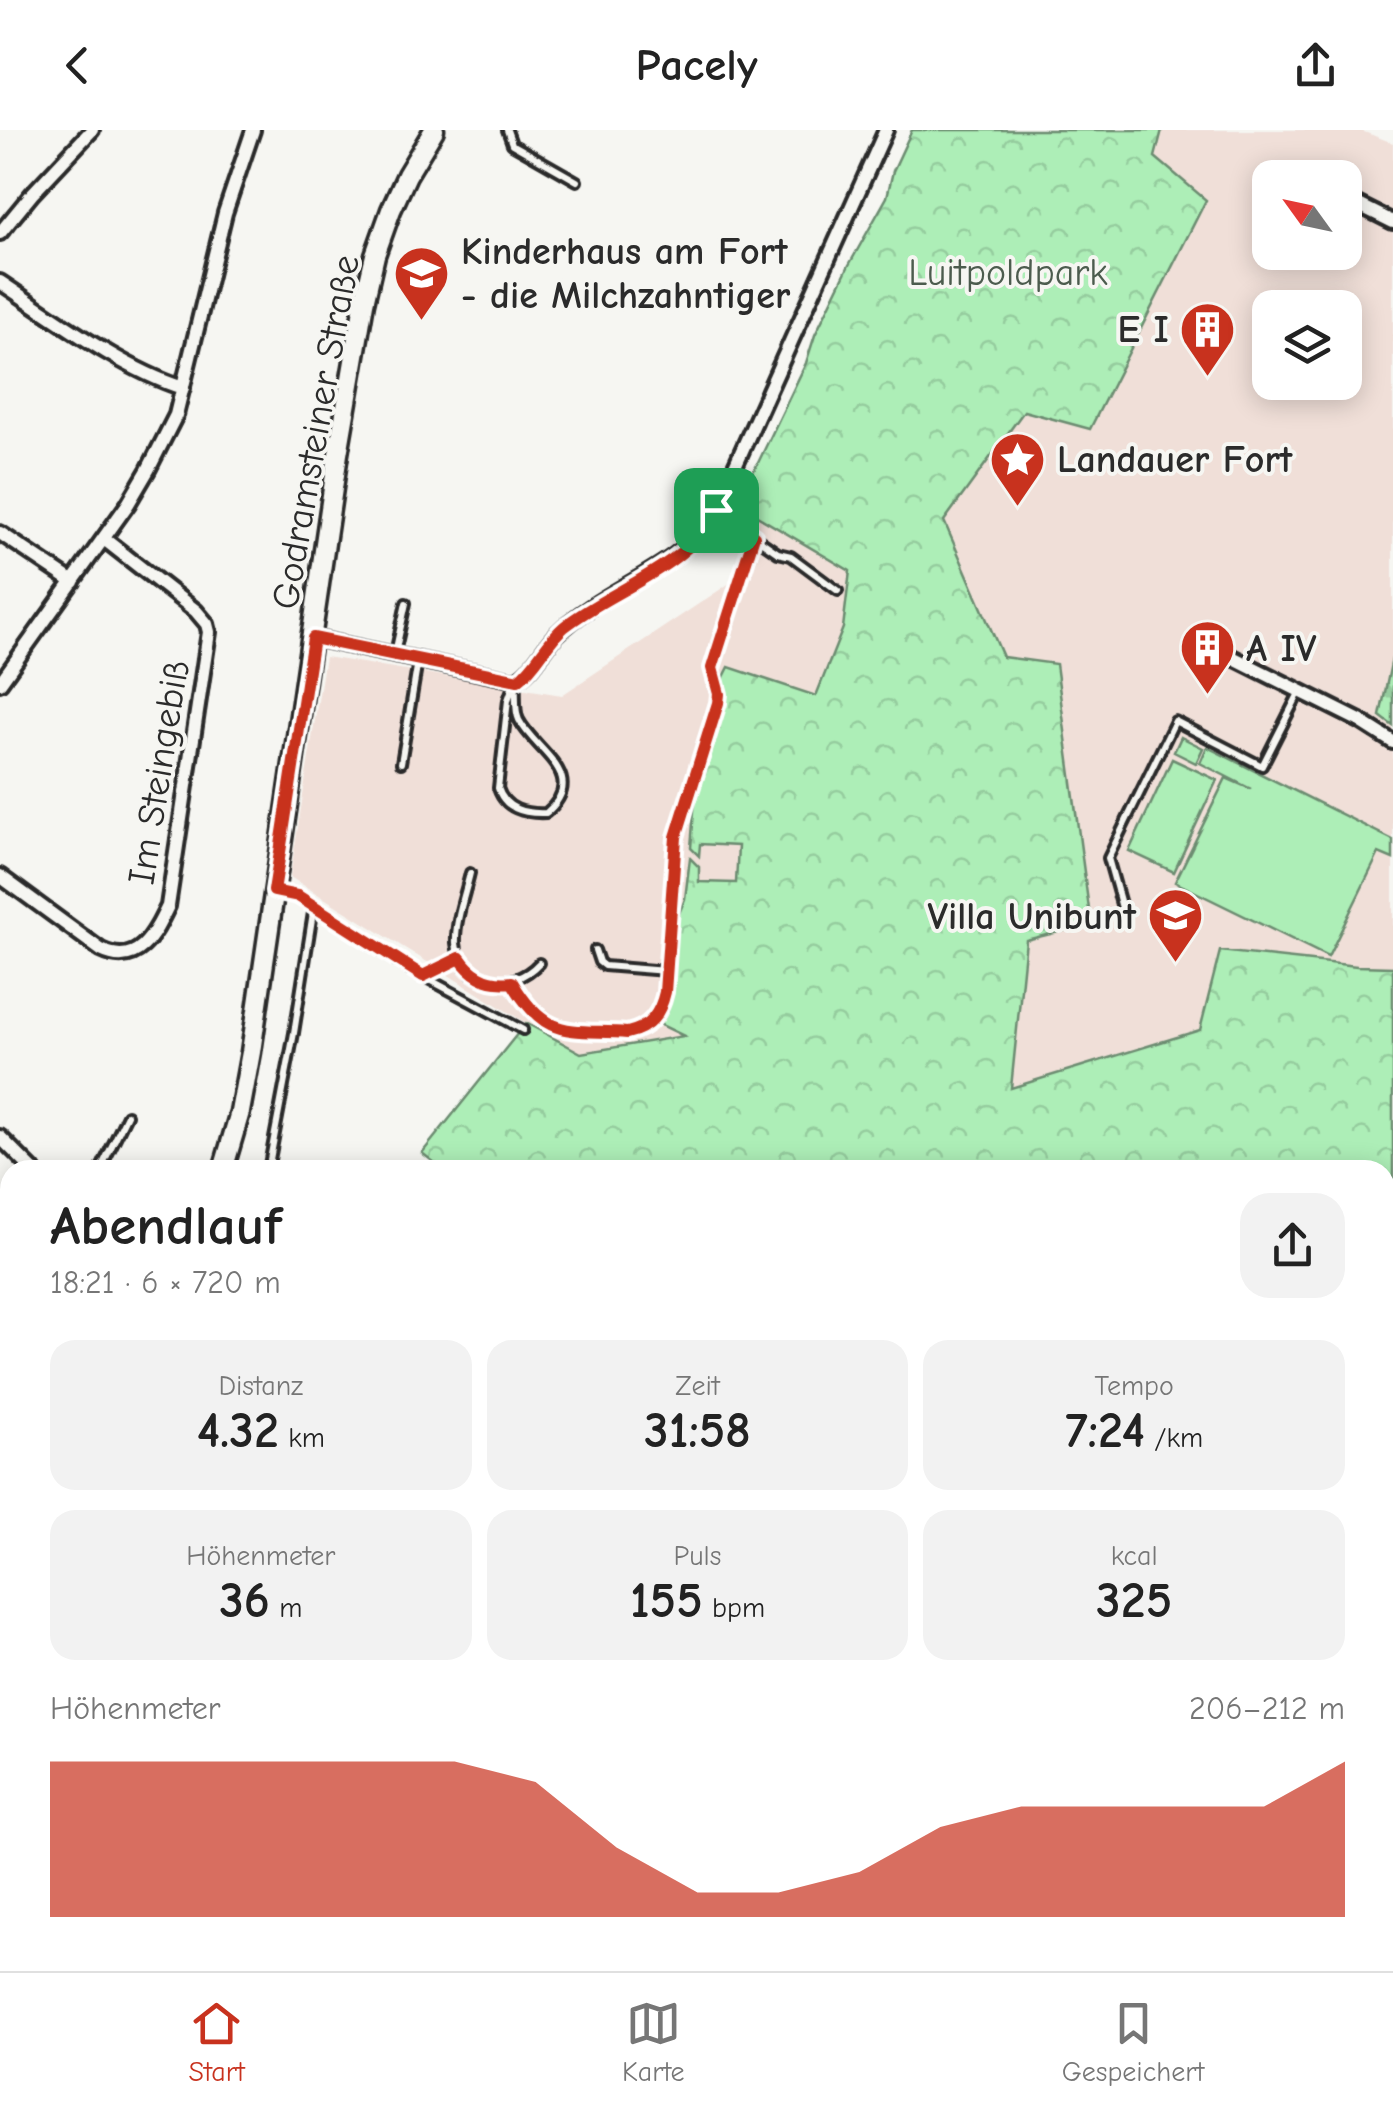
<!DOCTYPE html>
<html lang="de">
<meta charset="utf-8">
<style>
:root{--surface:#fff;--page:#f2f2f2;--text:#222;--muted:#767676;--line:#e0e0e0;--accent:#c8321e}
body{margin:0;font-family:"Comic Neue",sans-serif;background:var(--page);color:var(--text);height:100vh;display:flex;flex-direction:column;font-size:38px;white-space:nowrap}
*{box-sizing:border-box;margin:0}
p{font-size:32px;color:var(--muted)}
.icon{flex:none;width:55px;height:55px;fill:none;stroke:currentColor;stroke-width:2;stroke-linecap:round;stroke-linejoin:round}
.map{position:relative;flex:1;overflow:hidden}
.panel{position:absolute;left:0px;top:1030px;width:1395px;height:812px;display:flex;flex-direction:column;background:var(--surface);border-radius:30px 30px 0 0;box-shadow:0 5px 25px #0003}
.panel>*{flex:none}
.needle{width:65px;rotate:303deg}
.fabs{position:absolute;left:1252px;top:30px;display:grid;gap:20px}
.fabs a{display:grid;place-items:center;width:110px;height:110px;border-radius:20px;background:var(--surface);box-shadow:0 5px 25px #0003;font-size:50px}
.pin{position:absolute;display:grid;place-items:center;width:85px;height:85px;color:#fff;margin:-42px;border-radius:20px;box-shadow:0 5px 15px #0006}
.round{display:grid;place-items:center;flex:none;width:105px;height:105px;border-radius:30px;background:var(--page)}
.summary{display:flex;align-items:center;justify-content:space-between;height:170px;padding:0 50px}
h1{font-size:55px;font-weight:800;line-height:75px}
.metrics{display:grid;grid-template-columns:repeat(3,1fr);gap:15px;height:170px;padding:10px 50px}
.metrics div{display:grid;align-content:center;border-radius:25px;background:var(--page);text-align:center}
.metrics b{font-size:50px;font-weight:800}
.metrics small{font-size:28px;font-weight:400}
.metrics p{font-size:28px}
.chart{height:280px;padding:20px 50px}
.chart p{display:flex;justify-content:space-between}
.chart svg{width:100%;height:180px;margin-top:10px;fill:var(--accent);opacity:.7}
header{display:flex;justify-content:space-between;align-items:center;height:130px;padding:0 50px;background:var(--surface);font-size:45px;font-weight:800}
.tab-bar{display:flex;justify-content:space-around;align-items:center;height:140px;border-top:2px solid var(--line);background:var(--surface);font-size:28px;color:var(--muted)}
.tab-bar a{display:grid;justify-items:center;gap:5px}
.tab-bar .active{color:var(--accent)}
.map>svg:first-child{display:block}
</style>
<header><svg class="icon" aria-label="back" viewBox="0 0 24 24"><path d="M15 5l-7 7 7 7"/></svg>Pacely<svg class="icon" aria-label="share" viewBox="0 0 24 24"><path d="M12 15V3M7 8l5-5 5 5M5 13v7h14v-7"/></svg></header>
<div class="map">
<svg width="1393" height="1841" viewBox="0 0 1393 1841">
<defs>
<pattern id="grass-dots" width="8" height="8" patternUnits="userSpaceOnUse" patternTransform="scale(2.5)"><rect width="8" height="8" fill="#adeeb7"/><path d="M2 2h.1M6 6h.1" fill="none" stroke="#95cc9e" stroke-width="1.8" stroke-linecap="round"/></pattern>
<pattern id="forest-firs" width="22" height="20" patternUnits="userSpaceOnUse" patternTransform="scale(2.5)"><rect width="22" height="20" fill="#adeeb7"/><path d="M5 1l3.5 6h-7zM16 11l3.5 6h-7z" fill="#95cc9e"/></pattern>
<pattern id="park-crowns" width="20" height="18" patternUnits="userSpaceOnUse" patternTransform="scale(2.5)"><rect width="20" height="18" fill="#adeeb7"/><path d="M2 6a3 3 0 1 1 6 0M12 15a3 3 0 1 1 6 0" fill="none" stroke="#95cc9e"/></pattern>
</defs>
<rect width="100%" height="100%" fill="#f6f6f2"/>
<filter id="ink" filterUnits="userSpaceOnUse"><feTurbulence type="fractalNoise" baseFrequency=".01" numOctaves="2"/><feDisplacementMap in="SourceGraphic" scale="20" xChannelSelector="R" yChannelSelector="G"/><feConvolveMatrix kernelMatrix="1 2 1 2 8 2 1 2 1" color-interpolation-filters="sRGB"/></filter>
<g filter="url(#ink)">
<!-- built -->
<path fill="#f0dfd8" fill-rule="evenodd" d="M1162,0H1359L1393,13V837L1357,836L1200,900L1011,958L1026,810L1091,793L1003,527L944,391L1024,281L1090,298ZM1270,48H1345V122H1270ZM1270,178H1345V252H1270Z
M758,387L850,441L843,498L686,906L581,923L526,893L290,747L325,527L562,565L733,451Z"/>
<!-- grass -->
<path fill="url(#grass-dots)" stroke="#6c8c71" stroke-width="2.5" d="M1098,1832L1105,1841H925L920,1833Z"/>
<!-- forest -->
<path fill="url(#forest-firs)" stroke="#6c8c71" stroke-width="2.5" d="M1393,524V596L1380,586Z
M920,1832L925,1841H694L689,1833Z
M264,1833L471,1832L478,1841H251Z"/>
<!-- park -->
<path fill="url(#park-crowns)" stroke="#6c8c71" stroke-width="2.5" d="M912,0H1162L1155,27L1206,70L1090,299L1024,281L944,391L1003,527L1056,534L1091,794L1026,810L1011,958L1200,900L1220,821L1357,836L1393,837V1121L1385,1126V1040H444L422,1023L526,893L581,923L684,906L659,894L667,881L675,793L685,769L690,728L699,737V752L736,753L738,716L700,714L699,726L691,718L695,668L725,568L721,553L729,537L816,566L843,498L850,441L735,373L757,335L806,233L815,205L849,135L887,67L893,41Z"/>
<!-- garden -->
<path fill="#adeeb7" stroke="#6c8c71" stroke-width="2.5" d="M1181,607L1203,618L1196,633L1174,622Z
M1207,617L1393,710V729L1379,723L1328,827L1175,752L1226,648L1251,659L1200,633Z
M1172,629L1217,650L1174,742L1129,721Z
M510,1832H689L694,1841H489Z"/>
<g fill="none" stroke-linecap="round" stroke-linejoin="round">
<!-- stream -->
<path stroke="#69849f" stroke-width="5" d="M0,1350L10,1343"/>
<defs>
<path id="lane" d="M507,0L512,14L577,51
M716,380L778,423L791,426L838,461
M395,523L406,473
M515,550C517,562 514,580 519,590C535,621 590,646 546,683C525,684 505,680 498,658L508,570Z
M401,633L418,531
M470,743C465,765 455,791 456,813C460,858 512,863 539,833
M275,761L297,766L408,838L523,900
M1122,778L1108,728L1175,591L1262,636L1299,563
M595,820L599,832L604,836L666,841
M423,846L460,828
M512,852C545,909 567,899 627,903C650,898 660,884 665,862L676,707L718,573L719,564L712,537L754,406
M100,1040L127,985
M268,1040L294,903L314,776
M0,1094L10,1084"/>
<path id="street" d="M1345,68L1393,92
M0,103L32,64L92,0
M0,152C53,187 122,239 183,258
M0,403L73,452
M313,508L515,550C533,542 543,518 557,504C602,460 667,444 709,394L886,0
M1202,512L1360,591L1393,612
M0,553L128,374L148,340L176,285L225,83L253,0
M0,746L101,820C138,838 154,805 168,776L209,502L207,494L196,481L104,409
M0,1007L33,1040
M1385,1140H1393
M1385,1362L1393,1357
M1385,1513L1393,1520
M1294,1832L1302,1841"/>
<path id="secondary" d="M223,1040L240,982L251,922L338,324L364,173L375,125L391,80L407,45L434,0
M0,1323L10,1316"/>
</defs>
<!-- lane casing -->
<use href="#lane" stroke="#2b2b2b" stroke-width="14"/>
<!-- street casing -->
<use href="#street" stroke="#2b2b2b" stroke-width="20"/>
<!-- secondary casing -->
<use href="#secondary" stroke="#2b2b2b" stroke-width="25"/>
<!-- lane -->
<use href="#lane" stroke="#f6f6f2" stroke-width="6"/>
<!-- street -->
<use href="#street" stroke="#f6f6f2" stroke-width="12"/>
<!-- secondary -->
<use href="#secondary" stroke="#f6f6f2" stroke-width="18"/>
</g>
</g>
<g fill="none" stroke-linecap="round" stroke-linejoin="round" filter="url(#ink)">
<defs>
<path id="route" d="M716,380L754,406L712,538L719,564L718,573L676,707L665,862C660,884 650,898 627,903C567,899 546,910 512,852C489,855 472,846 460,828L423,846L298,766L274,761L313,508L518,550C537,536 546,512 564,497C610,460 691,436 716,380Z"/>
</defs>
<!-- route casing -->
<use href="#route" stroke="#fff" stroke-width="20"/>
<!-- route -->
<use href="#route" stroke="#c8321e" stroke-width="12"/>
</g>
<!-- icons -->
<defs>
<symbol id="school-pin" viewBox="-11 -11 22 30"><path d="M0 17L-7.5 6A9.5 9.5 0 1 1 7.5 6Z" fill="#c8321e" stroke="#f6f6f2"/><path d="M0-5L7-2L0 1L-7-2ZM-4 1L0 2.5L4 1V4Q0 6-4 4Z" fill="#fff"/></symbol>
<symbol id="building-pin" viewBox="-11 -11 22 30"><path d="M0 17L-7.5 6A9.5 9.5 0 1 1 7.5 6Z" fill="#c8321e" stroke="#f6f6f2"/><path d="M-4-6H4V6H1V3H-1V6H-4ZM-2.5-4.3h1.7v1.8h-1.7ZM.8-4.3h1.7v1.8H.8ZM-2.5-1h1.7V.8h-1.7ZM.8-1h1.7V.8H.8Z" fill="#fff"/></symbol>
<symbol id="sight-pin" viewBox="-11 -11 22 30"><path d="M0 17L-7.5 6A9.5 9.5 0 1 1 7.5 6Z" fill="#c8321e" stroke="#f6f6f2"/><path d="M0-6L1.8-2.2L6-1.7L2.9 1.2L3.7 5.4L0 3.3L-3.7 5.4L-2.9 1.2L-6-1.7L-1.8-2.2Z" fill="#fff"/></symbol>
</defs>
<g fill-rule="evenodd">
<use href="#school-pin" x="390" y="112" width="63" height="86"/>
<use href="#building-pin" x="1176" y="168" width="63" height="86"/>
<use href="#sight-pin" x="986" y="298" width="63" height="86"/>
<use href="#building-pin" x="1176" y="486" width="63" height="86"/>
<use href="#school-pin" x="1144" y="754" width="63" height="86"/>
</g>
<g text-anchor="middle" stroke-width="8" stroke-linejoin="round" paint-order="stroke">
<!-- poi labels -->
<g font-size="38" font-weight="bold" fill="#2b2b2b" stroke="#f6f6f2" text-anchor="start">
<text x="461" y="134">Kinderhaus am Fort<tspan x="461" dy="44">- die Milchzahntiger</tspan></text>
<text x="1169" y="212" text-anchor="end">E I</text>
<text x="1057" y="342">Landauer Fort</text>
<text x="1246" y="531">A IV</text>
<text x="1136" y="799" text-anchor="end">Villa Unibunt</text>
</g>
<!-- park labels -->
<g font-size="38" fill="#4c5c4e" stroke="#f6f6f2">
<text x="1008" y="155">Luitpoldpark</text>
</g>
<!-- street labels -->
<g font-size="38" fill="#2b2b2b" stroke="#f6f6f2">
<text transform="translate(315 302) rotate(-80)" y="13">Godramsteiner Straße</text>
<text transform="translate(158 642) rotate(-81)" y="13">Im Steingebiß</text>
</g>
</g>
</svg>
<div class="fabs">
<a><svg class="needle" viewBox="-14 -14 28 28"><path d="M0-13l5 13h-10z" fill="#e53935"/><path d="M0 13l5-13h-10z" fill="#767676"/></svg></a>
<a><svg class="icon" aria-label="layers" viewBox="0 0 24 24"><path d="M12 4l9 5-9 5-9-5zM3 14l9 5 9-5"/></svg></a>
</div>
<div class="pin" style="left:716px;top:380px;background:#1e9e55"><svg class="icon" aria-label="arrive" viewBox="0 0 24 24"><path d="M6 21V4h12l-3 4 3 4H6"/></svg></div>
<section class="panel">
<div class="summary"><div><h1>Abendlauf</h1><p>18:21 · 6 × 720 m</p></div><a class="round"><svg class="icon" aria-label="share" viewBox="0 0 24 24"><path d="M12 15V3M7 8l5-5 5 5M5 13v7h14v-7"/></svg></a></div>
<div class="metrics">
<div><p>Distanz</p><b>4.32<small> km</small></b></div>
<div><p>Zeit</p><b>31:58</b></div>
<div><p>Tempo</p><b>7:24<small> /km</small></b></div>
</div>
<div class="metrics">
<div><p>Höhenmeter</p><b>36<small> m</small></b></div>
<div><p>Puls</p><b>155<small> bpm</small></b></div>
<div><p>kcal</p><b>325</b></div>
</div>
<div class="chart"><p><span>Höhenmeter</span>206–212 m</p>
<svg viewBox="0 0 160 44" preserveAspectRatio="none"><path d="M0 44V6L10 6L20 6L30 6L40 6L50 6L60 11L70 27L80 38L90 38L100 33L110 22L120 17L130 17L140 17L150 17L160 6V44z"/></svg>
</div>
</section>
</div>
<nav class="tab-bar">
<a class="active"><svg class="icon" aria-label="home" viewBox="0 0 24 24"><path d="M3 11l9-7 9 7M6 9v11h12V9"/></svg>Start</a>
<a><svg class="icon" aria-label="map" viewBox="0 0 24 24"><path d="M3 6l6-2 6 2 6-2v14l-6 2-6-2-6 2zM9 4v14M15 6v14"/></svg>Karte</a>
<a><svg class="icon" aria-label="saved" viewBox="0 0 24 24"><path d="M7 4h10v16l-5-4-5 4z"/></svg>Gespeichert</a>
</nav>
